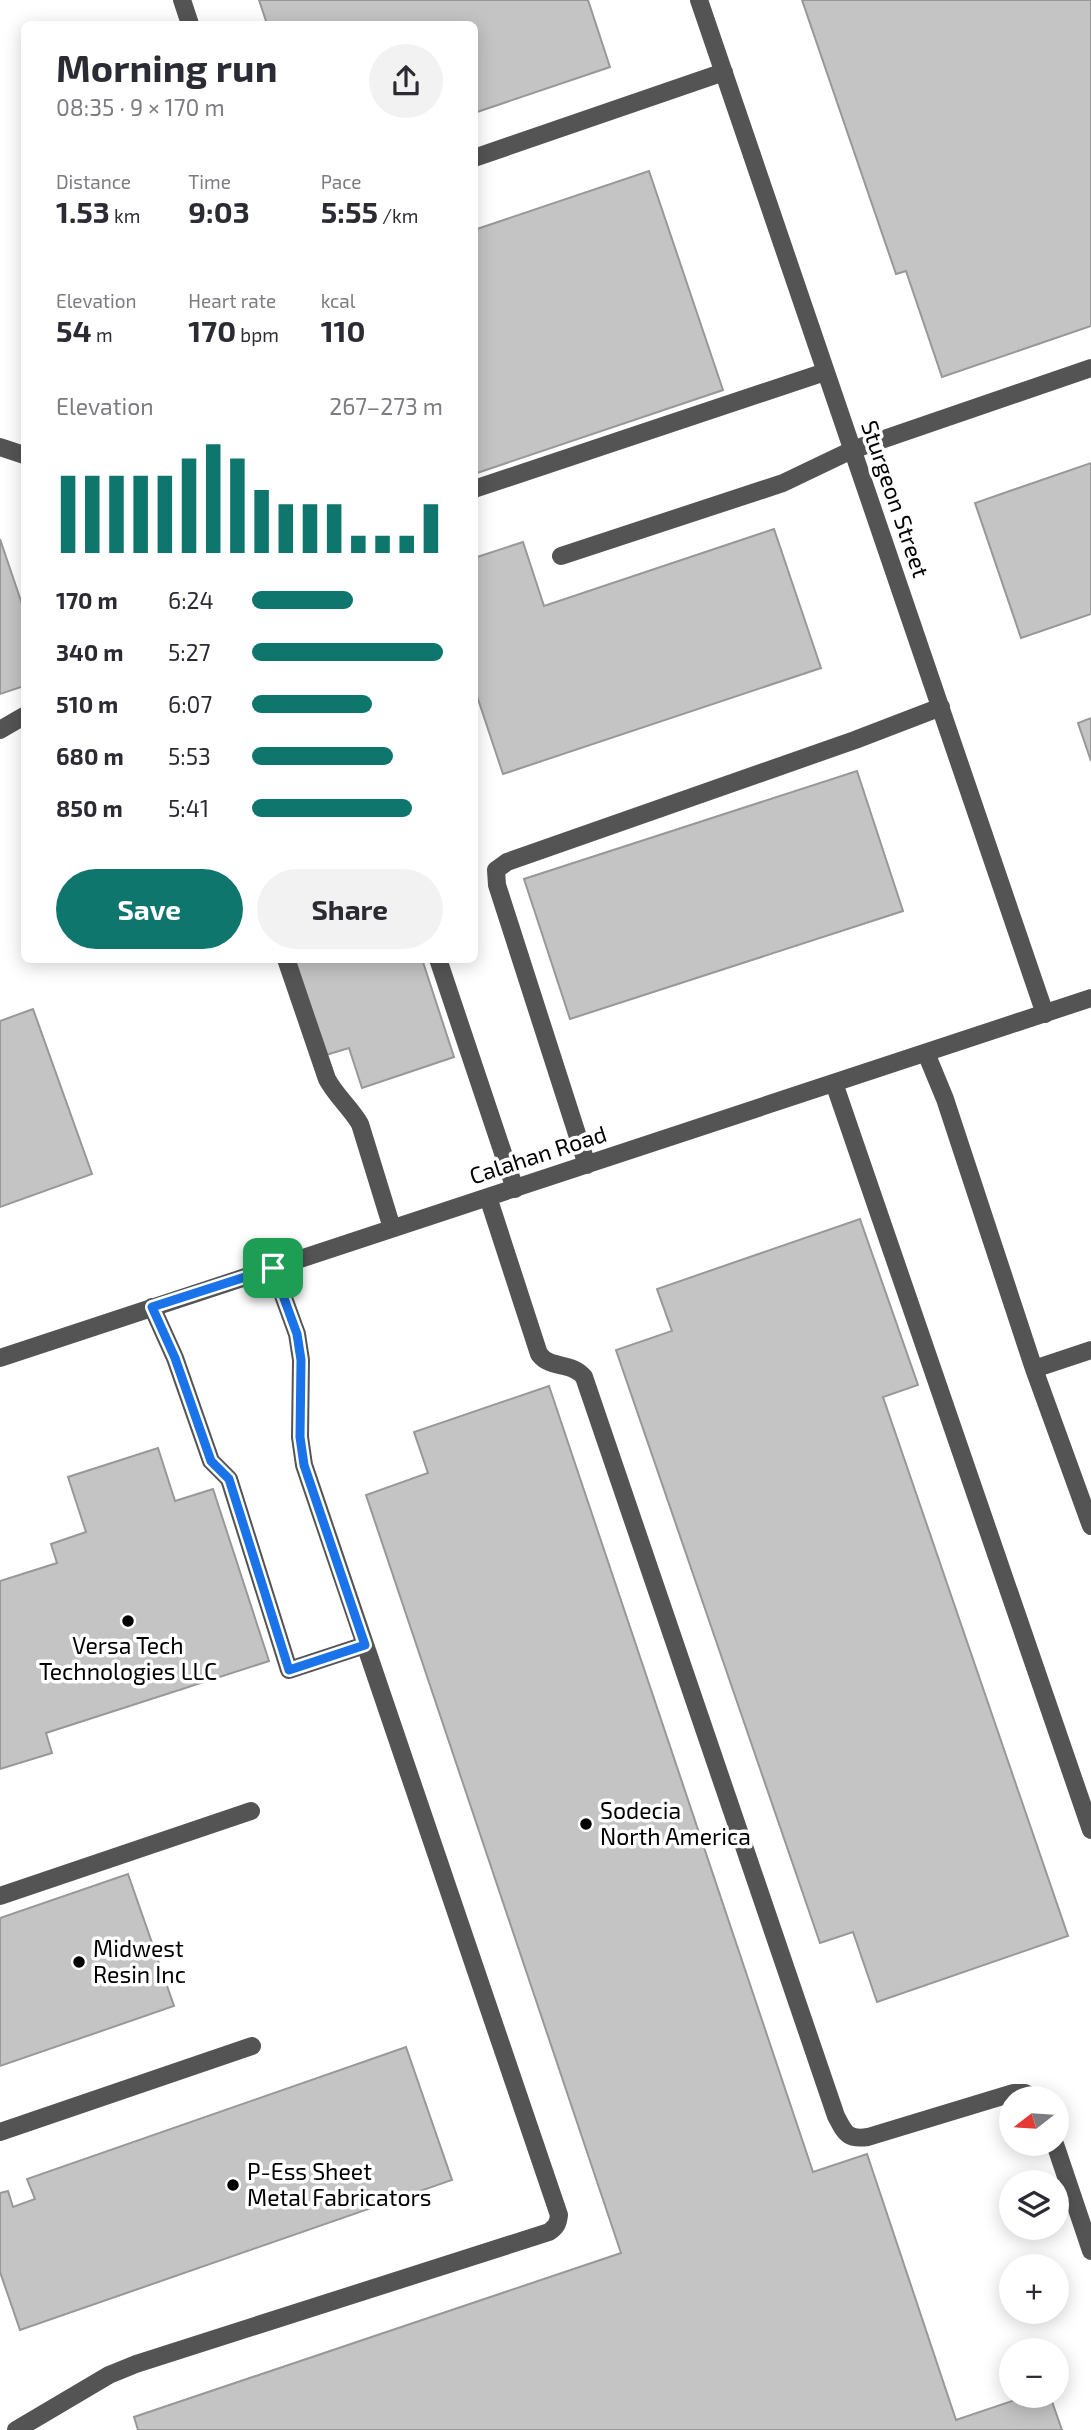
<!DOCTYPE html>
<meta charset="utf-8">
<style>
:root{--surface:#fff;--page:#f2f2f3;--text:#2b2b33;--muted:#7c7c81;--accent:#0f766e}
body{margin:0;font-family:"Exo 2",sans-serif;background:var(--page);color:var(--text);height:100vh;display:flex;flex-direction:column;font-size:26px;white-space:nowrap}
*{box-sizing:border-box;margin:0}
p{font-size:23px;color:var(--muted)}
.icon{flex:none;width:38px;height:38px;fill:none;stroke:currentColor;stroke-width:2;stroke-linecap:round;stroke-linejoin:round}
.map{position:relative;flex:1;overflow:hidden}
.side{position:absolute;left:21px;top:21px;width:457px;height:942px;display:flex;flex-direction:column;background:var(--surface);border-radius:10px;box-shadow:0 4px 18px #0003}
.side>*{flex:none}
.needle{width:46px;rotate:253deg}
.controls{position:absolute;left:999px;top:2086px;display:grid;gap:14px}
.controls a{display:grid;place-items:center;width:70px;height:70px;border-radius:50%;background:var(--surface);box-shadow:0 4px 18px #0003;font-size:35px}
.pin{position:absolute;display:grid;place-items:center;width:60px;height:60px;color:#fff;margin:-30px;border-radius:14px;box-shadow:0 4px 10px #0006}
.round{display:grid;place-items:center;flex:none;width:74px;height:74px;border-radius:37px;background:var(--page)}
.headline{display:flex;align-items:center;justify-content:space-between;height:119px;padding:0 35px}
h1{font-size:38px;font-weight:700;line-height:52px}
.stats{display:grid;grid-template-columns:repeat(3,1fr);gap:10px;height:119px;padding:7px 35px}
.stats div{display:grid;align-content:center}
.stats b{font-size:30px;font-weight:700}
.stats small{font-size:19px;font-weight:400}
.stats p{font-size:19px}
.chart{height:196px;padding:14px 35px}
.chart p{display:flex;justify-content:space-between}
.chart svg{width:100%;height:126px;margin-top:7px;stroke:var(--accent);stroke-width:6}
.primary-button{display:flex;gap:14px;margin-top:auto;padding:14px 35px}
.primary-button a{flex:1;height:80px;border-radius:42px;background:var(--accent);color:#fff;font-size:28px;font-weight:700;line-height:80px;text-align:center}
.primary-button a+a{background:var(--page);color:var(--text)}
ul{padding:0 35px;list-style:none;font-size:23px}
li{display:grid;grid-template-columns:112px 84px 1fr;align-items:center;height:52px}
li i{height:18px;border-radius:9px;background:var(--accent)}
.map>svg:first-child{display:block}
</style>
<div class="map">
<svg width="1091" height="2430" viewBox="0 0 1091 2430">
<rect width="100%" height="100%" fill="#fff"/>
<!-- building -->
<path fill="#c4c4c4" stroke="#989898" stroke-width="2" d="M259,0H588L610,67L474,113V24H267Z
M802,0H1091V326L942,377L906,271L896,274Z
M649,171L723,390L474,474V230Z
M1091,463V614L1021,638L975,503Z
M774,529L821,668L503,774L474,687V558L523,542L544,606Z
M0,539L24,610V686L0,694Z
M1091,718V761L1078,723Z
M857,771L903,911L570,1019L524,879Z
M295,959H422L454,1057L362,1088L349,1048L326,1055Z
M33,1009L92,1174L0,1207V1021Z
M860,1219L918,1385L883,1397L1068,1936L877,2002L853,1932L820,1943L616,1350L672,1331L657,1289Z
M549,1386L813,2172L867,2154L956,2420L1027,2396H1050L1062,2430H138L134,2417L621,2253L366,1495L428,1473L414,1432Z
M158,1448L175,1501L213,1489L269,1661L46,1733L52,1753L0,1769V1581L57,1563L51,1544L86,1532L68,1477Z
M128,1874L174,2006L0,2066V1918Z
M406,2047L452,2180L20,2330L0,2272V2193L8,2191L13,2207L35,2199L27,2179Z"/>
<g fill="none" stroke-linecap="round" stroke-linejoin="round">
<!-- minor -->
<path stroke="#545454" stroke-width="18" d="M182,0L190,24
M699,0L1045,1014
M474,158L724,72
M0,447L24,455
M474,489L825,372
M561,556L783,483L852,450L1091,368
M0,730L24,716
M286,959L327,1079C336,1096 350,1107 360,1124L392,1228
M438,959L515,1189
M926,1053L945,1099L1034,1369L1091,1350
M834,1083L1091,1830
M587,1165L497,885L496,870L507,862L855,740L941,707
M488,1197L539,1354C551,1370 571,1361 584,1377L836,2116C845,2133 847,2140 868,2137L1013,2093H1025L1035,2098
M152,1307L175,1358L211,1461L229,1479L289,1670L365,1645
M0,1358L1091,998
M1034,1369L1091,1526
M0,1896L251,1811
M0,2132L252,2046
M1055,2144L1091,2251
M16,2430L109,2375L136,2364L549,2232C556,2227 558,2224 559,2215L304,1465L300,1437L301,1360L297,1334L273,1268"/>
</g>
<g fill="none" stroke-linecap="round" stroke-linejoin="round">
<defs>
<path id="route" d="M273,1268L297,1334L301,1360L300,1437L304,1465L365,1645L289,1670L229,1479L211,1461L175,1358L152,1307Z"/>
</defs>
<!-- route casing -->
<use href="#route" stroke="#fff" stroke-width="14"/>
<!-- route -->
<use href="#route" stroke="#1a73e8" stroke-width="9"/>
</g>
<!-- markers -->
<g fill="#000" stroke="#fff" stroke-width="2.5">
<circle cx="128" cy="1621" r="7"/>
<circle cx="586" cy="1824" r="7"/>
<circle cx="79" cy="1962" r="7"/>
<circle cx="233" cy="2185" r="7"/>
</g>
<g text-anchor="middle" stroke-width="7" stroke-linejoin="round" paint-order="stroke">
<!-- street labels -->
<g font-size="23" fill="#000" stroke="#fff">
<text transform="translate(895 499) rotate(71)" y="8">Sturgeon Street</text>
<text transform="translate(538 1155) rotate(-18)" y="8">Calahan Road</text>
</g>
<!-- poi labels -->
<g font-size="23" fill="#000" stroke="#fff" text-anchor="start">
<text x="128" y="1654" text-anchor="middle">Versa Tech<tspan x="128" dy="26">Technologies LLC</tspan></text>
<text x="600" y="1819">Sodecia<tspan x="600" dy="26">North America</tspan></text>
<text x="93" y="1957">Midwest<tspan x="93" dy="26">Resin Inc</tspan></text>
<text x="247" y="2180">P-Ess Sheet<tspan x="247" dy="26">Metal Fabricators</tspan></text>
</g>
</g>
</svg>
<div class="controls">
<a><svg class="needle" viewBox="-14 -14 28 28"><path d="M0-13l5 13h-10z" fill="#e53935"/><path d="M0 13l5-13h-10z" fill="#7c7c81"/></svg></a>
<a><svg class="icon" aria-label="layers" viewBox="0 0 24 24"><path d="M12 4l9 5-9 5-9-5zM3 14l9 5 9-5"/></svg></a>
<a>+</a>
<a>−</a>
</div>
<div class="pin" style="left:273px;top:1268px;background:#1e9e55"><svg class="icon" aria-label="arrive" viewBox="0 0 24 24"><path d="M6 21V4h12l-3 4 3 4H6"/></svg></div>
<section class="side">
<div class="headline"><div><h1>Morning run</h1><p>08:35 · 9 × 170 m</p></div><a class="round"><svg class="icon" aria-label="share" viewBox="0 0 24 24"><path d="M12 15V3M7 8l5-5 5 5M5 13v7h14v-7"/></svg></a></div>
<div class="stats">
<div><p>Distance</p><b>1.53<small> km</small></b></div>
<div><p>Time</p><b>9:03</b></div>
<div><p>Pace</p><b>5:55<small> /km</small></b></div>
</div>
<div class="stats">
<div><p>Elevation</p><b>54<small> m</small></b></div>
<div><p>Heart rate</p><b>170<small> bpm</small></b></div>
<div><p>kcal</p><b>110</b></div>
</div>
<div class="chart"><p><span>Elevation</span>267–273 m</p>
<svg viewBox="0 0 160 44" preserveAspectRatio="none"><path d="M5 44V17M15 44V17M25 44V17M35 44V17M45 44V17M55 44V11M65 44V6M75 44V11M85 44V22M95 44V27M105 44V27M115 44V27M125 44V38M135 44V38M145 44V38M155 44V27"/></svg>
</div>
<ul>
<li><b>170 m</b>6:24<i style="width:53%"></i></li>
<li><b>340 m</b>5:27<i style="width:100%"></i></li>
<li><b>510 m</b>6:07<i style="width:63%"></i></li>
<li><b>680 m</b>5:53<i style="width:74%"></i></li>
<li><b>850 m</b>5:41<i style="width:84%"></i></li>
</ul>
<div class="primary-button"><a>Save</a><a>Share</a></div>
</section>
</div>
